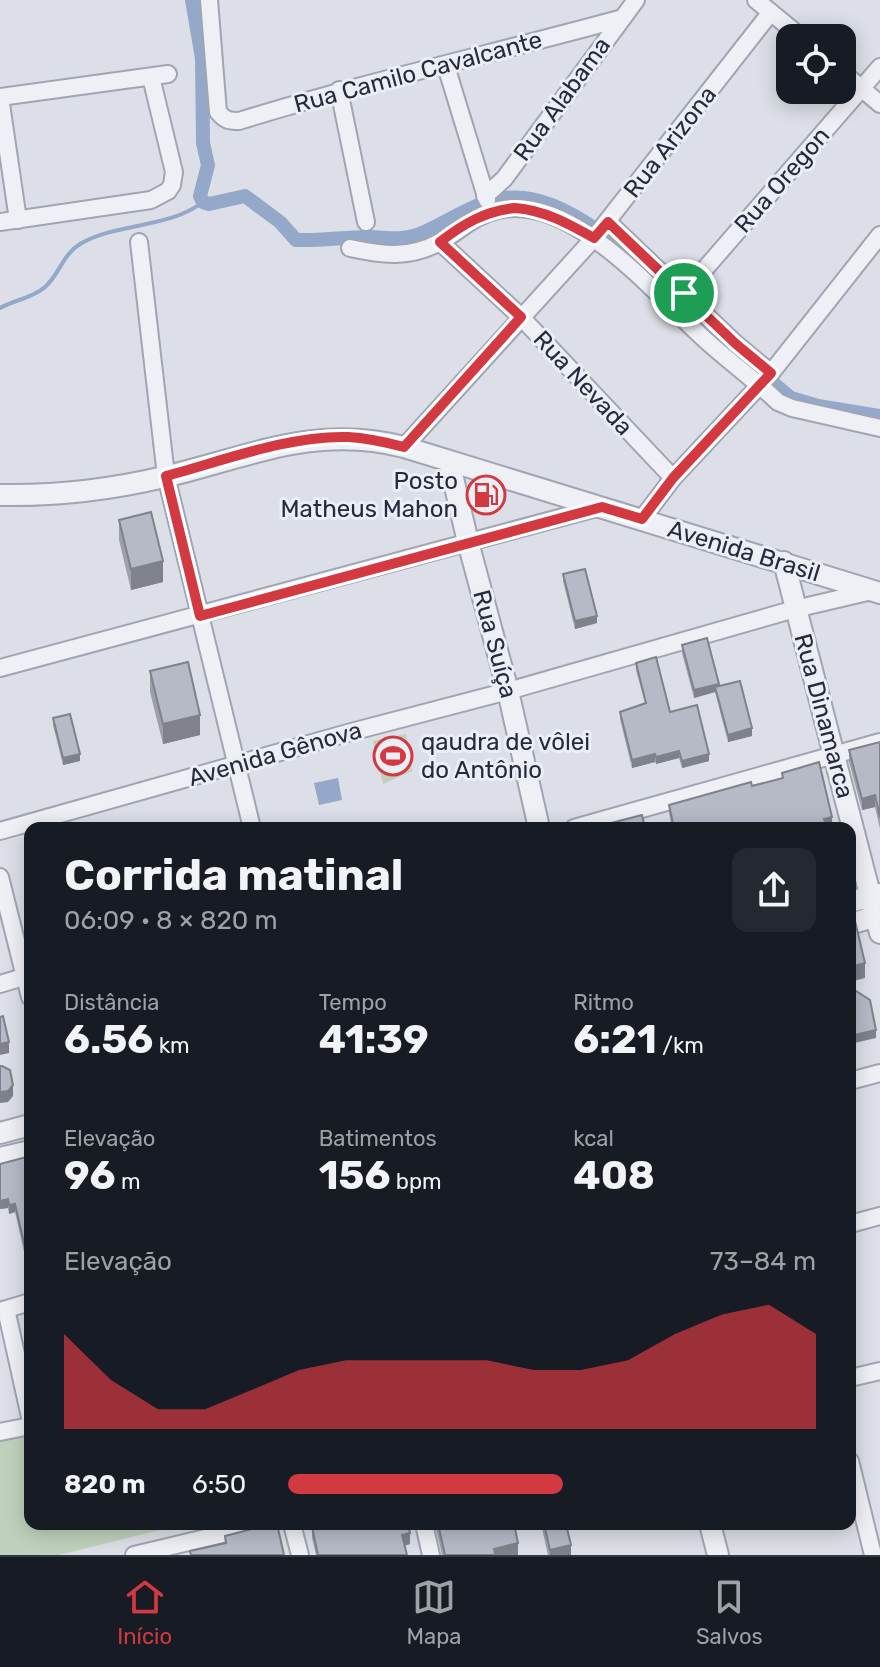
<!DOCTYPE html>
<html lang="pt">
<meta charset="utf-8">
<style>
:root{--surface:#171b24;--page:#242831;--text:#f1f3f6;--muted:#9ea1a6;--line:#363941;--accent:#d33941}
body{margin:0;font-family:Rubik,sans-serif;background:var(--page);color:var(--text);height:100vh;display:flex;flex-direction:column;font-size:30px;white-space:nowrap}
*{box-sizing:border-box;margin:0}
p{font-size:26px;color:var(--muted)}
.icon{flex:none;width:44px;height:44px;fill:none;stroke:currentColor;stroke-width:2;stroke-linecap:round;stroke-linejoin:round}
.map{position:relative;flex:1;overflow:hidden}
.side{position:absolute;left:24px;top:822px;width:832px;height:708px;display:flex;flex-direction:column;background:var(--surface);border-radius:16px;box-shadow:0 4px 20px #0003}
.side>*{flex:none}
.controls{position:absolute;left:776px;top:24px;display:grid;gap:16px}
.controls a{display:grid;place-items:center;width:80px;height:80px;border-radius:16px;background:var(--surface);box-shadow:0 4px 20px #0003;font-size:40px}
.pin{position:absolute;display:grid;place-items:center;width:68px;height:68px;color:#fff;margin:-34px;border:4px solid #fff;border-radius:50%;box-shadow:0 2px 8px #0007}
.round{display:grid;place-items:center;flex:none;width:84px;height:84px;border-radius:16px;background:var(--page)}
.head{display:flex;align-items:center;justify-content:space-between;height:136px;padding:0 40px}
h1{font-size:44px;font-weight:700;line-height:60px}
.figures{display:grid;grid-template-columns:repeat(3,1fr);gap:12px;height:136px;padding:8px 40px}
.figures div{display:grid;align-content:center}
.figures b{font-size:40px;font-weight:700}
.figures small{font-size:22px;font-weight:400}
.figures p{font-size:22px}
.chart{height:224px;padding:16px 40px}
.chart p{display:flex;justify-content:space-between}
.chart svg{width:100%;height:144px;margin-top:8px;fill:var(--accent);opacity:.7}
ul{padding:0 40px;list-style:none;font-size:26px}
li{display:grid;grid-template-columns:128px 96px 1fr;align-items:center;height:60px}
li i{height:20px;border-radius:10px;background:var(--accent)}
.dock{display:flex;justify-content:space-around;align-items:center;height:112px;border-top:2px solid var(--line);background:var(--surface);font-size:22px;color:var(--muted)}
.dock a{display:grid;justify-items:center;gap:4px}
.dock .active{color:var(--accent)}
.map>svg:first-child{display:block}
</style>
<div class="map">
<svg width="880" height="1555" viewBox="0 0 880 1555">
<rect width="100%" height="100%" fill="#dcdfe7"/>
<!-- green -->
<path fill="#bfd1bc" d="M406,734L412,771L383,784L373,741Z
M30,1426V1524H184L59,1555H0V1434Z"/>
<!-- water -->
<path fill="#94a8c9" d="M338,778L342,800L319,805L314,783Z"/>
<g fill="none" stroke-linecap="round" stroke-linejoin="round">
<!-- stream -->
<path stroke="#94a8c9" stroke-width="4" d="M0,308C14,300 33,298 45,287C59,275 63,254 80,244C118,222 168,229 203,202"/>
<!-- canal -->
<path stroke="#94a8c9" stroke-width="14" d="M192,0L202,58L203,143L208,165L200,196L203,202L209,204L245,196L280,222L296,240C320,241 345,237 369,237C386,237 399,241 417,235C448,223 472,202 506,198C568,190 643,267 684,305
M760,372L791,398L818,406L880,416"/>
<defs>
<path id="minor" d="M209,0L218,112C225,120 228,121 239,121C365,82 495,53 623,18
M756,0L802,38
M446,66L487,200
M842,72L880,104
M339,90L366,222
M0,97L168,74
M0,97L18,220
M485,196L504,179L636,0
M0,222L151,200L168,191L172,185L174,172L151,77
M608,222L736,344L771,373
M139,242L166,476L252,828
M440,242L521,317L673,478
M350,248C382,255 409,259 440,242C460,231 474,215 498,210C570,193 652,290 699,334C724,358 753,378 778,402L792,408L880,428
M684,293L880,67
M404,447L594,238L771,12
M642,519L673,478L771,373L880,235
M0,668L600,507
M574,828L880,742
M0,831L351,732L508,691L795,609L876,590
M0,877L30,997
M0,984L30,975
M850,1081L880,1073
M850,1224L880,1216
M6,1309L30,1417
M0,1311L30,1302
M850,1378L880,1371
M0,1432L30,1426
M850,1461L873,1555
M292,1524L300,1555
M424,1524L431,1555
M134,1555L264,1524"/>
<path id="tertiary" d="M449,461L468,542L508,691L539,828
M0,495C56,496 109,490 164,477C249,457 315,424 404,447L880,593
M784,562L880,933
M850,902L880,894
M850,924L880,915
M0,1133L30,1125
M0,1158L30,1151
M710,1524L718,1555"/>
</defs>
<!-- minor casing -->
<use href="#minor" stroke="#a1a5b1" stroke-width="20"/>
<!-- tertiary casing -->
<use href="#tertiary" stroke="#a1a5b1" stroke-width="24"/>
<!-- minor -->
<use href="#minor" stroke="#eef0f5" stroke-width="16"/>
<!-- tertiary -->
<use href="#tertiary" stroke="#eef0f5" stroke-width="20"/>
</g>
<!-- wall -->
<path fill="#9da0ab" d="M119,520L163,582L131,590L119,540Z
M563,574L597,623L575,629L563,581Z
M682,645L719,686L752,736L728,742L715,692L694,698L682,653Z
M636,663L670,712L709,761L682,768L679,758L656,764L655,762L632,768L620,719V712L645,703L636,670Z
M150,671L200,735L163,744L150,692Z
M53,718L80,761L63,765L53,725Z
M880,742V829L875,807L862,810L849,762V750Z
M782,773L832,825L826,826L827,828H672L669,813V805L782,778Z
M30,1156V1255L25,1256L15,1212L9,1214L8,1208L0,1209V1164Z
M30,1306V1336L28,1327V1307Z
M435,1524H514L518,1555H442Z
M541,1524H566L571,1555H548Z
M312,1527L410,1544L405,1546L407,1555H316L312,1538Z"/>
<!-- shaded-wall -->
<path fill="#7f828b" d="M163,561V582L131,590V569Z
M597,616V623L575,629V621Z
M719,684V691L715,687V692L694,698V690Z
M200,715V735L163,744V724Z
M752,728V736L728,742V735Z
M679,751V758L656,764V757Z
M80,754V761L63,765V758Z
M655,754V762L632,768V760Z
M709,754V761L682,768V761Z
M875,795V807L862,810V799Z
M832,817V825L824,827V819Z
M865,963V978L850,982V967Z
M876,1030V1038L850,1044V1036Z
M9,1042V1053L0,1055V1044Z
M13,1085V1096L8,1102L0,1103V1092Z
M8,1199V1208L0,1209V1201Z
M15,1204V1212L9,1214V1205Z
M30,1246V1255L25,1256V1247Z
M410,1533V1544L402,1546V1535Z
M518,1543V1555H494V1549Z
M571,1545V1555H550V1550Z"/>
<!-- building -->
<path fill="#b6bac7" stroke="#7f828b" stroke-width="2" d="M151,512L163,561L131,569L119,520Z
M585,569L597,616L575,621L563,574Z
M707,638L719,684L694,690L682,645Z
M656,657L670,712L697,705L709,754L682,761L679,751L656,757L655,754L632,760L620,712L646,703L636,663Z
M188,662L200,715L163,724L150,671Z
M740,681L752,728L728,735L715,687Z
M70,714L80,754L63,758L53,718Z
M880,742V817L875,795L862,799L849,750Z
M819,762L832,817L824,819L827,828H674L669,805L751,782L752,786L783,778L782,773Z
M642,815L645,828H612L611,823Z
M565,825L568,828H553Z
M855,921L865,963L850,967V922Z
M850,987L870,1000L876,1030L850,1036Z
M3,1016L9,1042L0,1044V1017Z
M0,1066H2L10,1070L13,1085L8,1091L0,1092Z
M30,1156V1246L25,1247L15,1204L9,1205L8,1199L0,1201V1164Z
M271,1524H277L284,1555H191L190,1551L226,1543L225,1536Z
M325,1524H408L410,1533L402,1535L407,1555H318L312,1527Z
M438,1524H514L518,1543L494,1549L495,1555H445Z
M544,1524H566L571,1545L550,1550Z"/>
<g fill="none" stroke-linecap="round" stroke-linejoin="round">
<defs>
<path id="route" d="M515,208C544,210 569,224 594,238L608,222L736,344L771,373L673,478L642,519L602,507L200,616L166,476C222,461 290,435 348,437C367,438 385,442 404,447L521,317L440,242C463,224 485,211 515,208Z"/>
</defs>
<!-- route casing -->
<use href="#route" stroke="#fff" stroke-width="16"/>
<!-- route -->
<use href="#route" stroke="#d33941" stroke-width="10"/>
</g>
<!-- icons -->
<defs>
<symbol id="fuel-ring" viewBox="-11 -11 22 22"><circle r="9.5" fill="#ebeef4" stroke="#d33941" stroke-width="1.5"/><path d="M-5.5-6h7V0h2V4h1.3V-2.5L3-4.5l.8-.8L6-3V5H2.5V1h-1V6h-7ZM-4.2-4.7v3.2H.2V-4.7Z" fill="#d33941"/></symbol>
<symbol id="stadium-ring" viewBox="-11 -11 22 22"><circle r="9.5" fill="#ebeef4" stroke="#d33941" stroke-width="1.5"/><path d="M0-5a6.5 5 0 1 0 0 10a6.5 5 0 1 0 0-10ZM-3.5-1.8h7v3.6h-7Z" fill="#d33941"/></symbol>
</defs>
<g fill-rule="evenodd">
<use href="#fuel-ring" x="464" y="473" width="44" height="44"/>
<use href="#stadium-ring" x="371" y="734" width="44" height="44"/>
</g>
<g text-anchor="middle" stroke-width="6" stroke-linejoin="round" paint-order="stroke">
<!-- street labels -->
<g font-size="24" fill="#252b3d" stroke="#ebeef4">
<text transform="translate(418 72) rotate(-15)" y="8">Rua Camilo Cavalcante</text>
<text transform="translate(562 99) rotate(-54)" y="8">Rua Alabama</text>
<text transform="translate(670 142) rotate(-52)" y="8">Rua Arizona</text>
<text transform="translate(782 180) rotate(-49)" y="8">Rua Oregon</text>
<text transform="translate(583 383) rotate(47)" y="8">Rua Nevada</text>
<text transform="translate(744 551) rotate(17)" y="8">Avenida Brasil</text>
<text transform="translate(495 644) rotate(75)" y="8">Rua Suíça</text>
<text transform="translate(824 716) rotate(75)" y="8">Rua Dinamarca</text>
<text transform="translate(275 754) rotate(-16)" y="8">Avenida Gênova</text>
</g>
<!-- poi labels -->
<g font-size="24" fill="#252b3d" stroke="#ebeef4" text-anchor="end">
<text x="458" y="489">Posto<tspan x="458" dy="28">Matheus Mahon</tspan></text>
<text x="421" y="750" text-anchor="start">qaudra de vôlei<tspan x="421" dy="28">do Antônio</tspan></text>
</g>
</g>
</svg>
<div class="controls">
<a><svg class="icon" aria-label="locate" viewBox="0 0 24 24"><circle cx="12" cy="12" r="6"/><path d="M12 2v4M12 18v4M2 12h4M18 12h4"/></svg></a>
</div>
<div class="pin" style="left:684px;top:293px;background:#1e9e55"><svg class="icon" aria-label="arrive" viewBox="0 0 24 24"><path d="M6 21V4h12l-3 4 3 4H6"/></svg></div>
<section class="side">
<div class="head"><div><h1>Corrida matinal</h1><p>06:09 · 8 × 820 m</p></div><a class="round"><svg class="icon" aria-label="share" viewBox="0 0 24 24"><path d="M12 15V3M7 8l5-5 5 5M5 13v7h14v-7"/></svg></a></div>
<div class="figures">
<div><p>Distância</p><b>6.56<small> km</small></b></div>
<div><p>Tempo</p><b>41:39</b></div>
<div><p>Ritmo</p><b>6:21<small> /km</small></b></div>
</div>
<div class="figures">
<div><p>Elevação</p><b>96<small> m</small></b></div>
<div><p>Batimentos</p><b>156<small> bpm</small></b></div>
<div><p>kcal</p><b>408</b></div>
</div>
<div class="chart"><p><span>Elevação</span>73–84 m</p>
<svg viewBox="0 0 160 44" preserveAspectRatio="none"><path d="M0 44V15L10 29L20 38L30 38L40 32L50 26L60 23L70 23L80 23L90 23L100 26L110 26L120 23L130 15L140 9L150 6L160 15V44z"/></svg>
</div>
<ul>
<li><b>820 m</b>6:50<i style="width:52%"></i></li>
</ul>
</section>
</div>
<nav class="dock">
<a class="active"><svg class="icon" aria-label="home" viewBox="0 0 24 24"><path d="M3 11l9-7 9 7M6 9v11h12V9"/></svg>Início</a>
<a><svg class="icon" aria-label="map" viewBox="0 0 24 24"><path d="M3 6l6-2 6 2 6-2v14l-6 2-6-2-6 2zM9 4v14M15 6v14"/></svg>Mapa</a>
<a><svg class="icon" aria-label="saved" viewBox="0 0 24 24"><path d="M7 4h10v16l-5-4-5 4z"/></svg>Salvos</a>
</nav>
